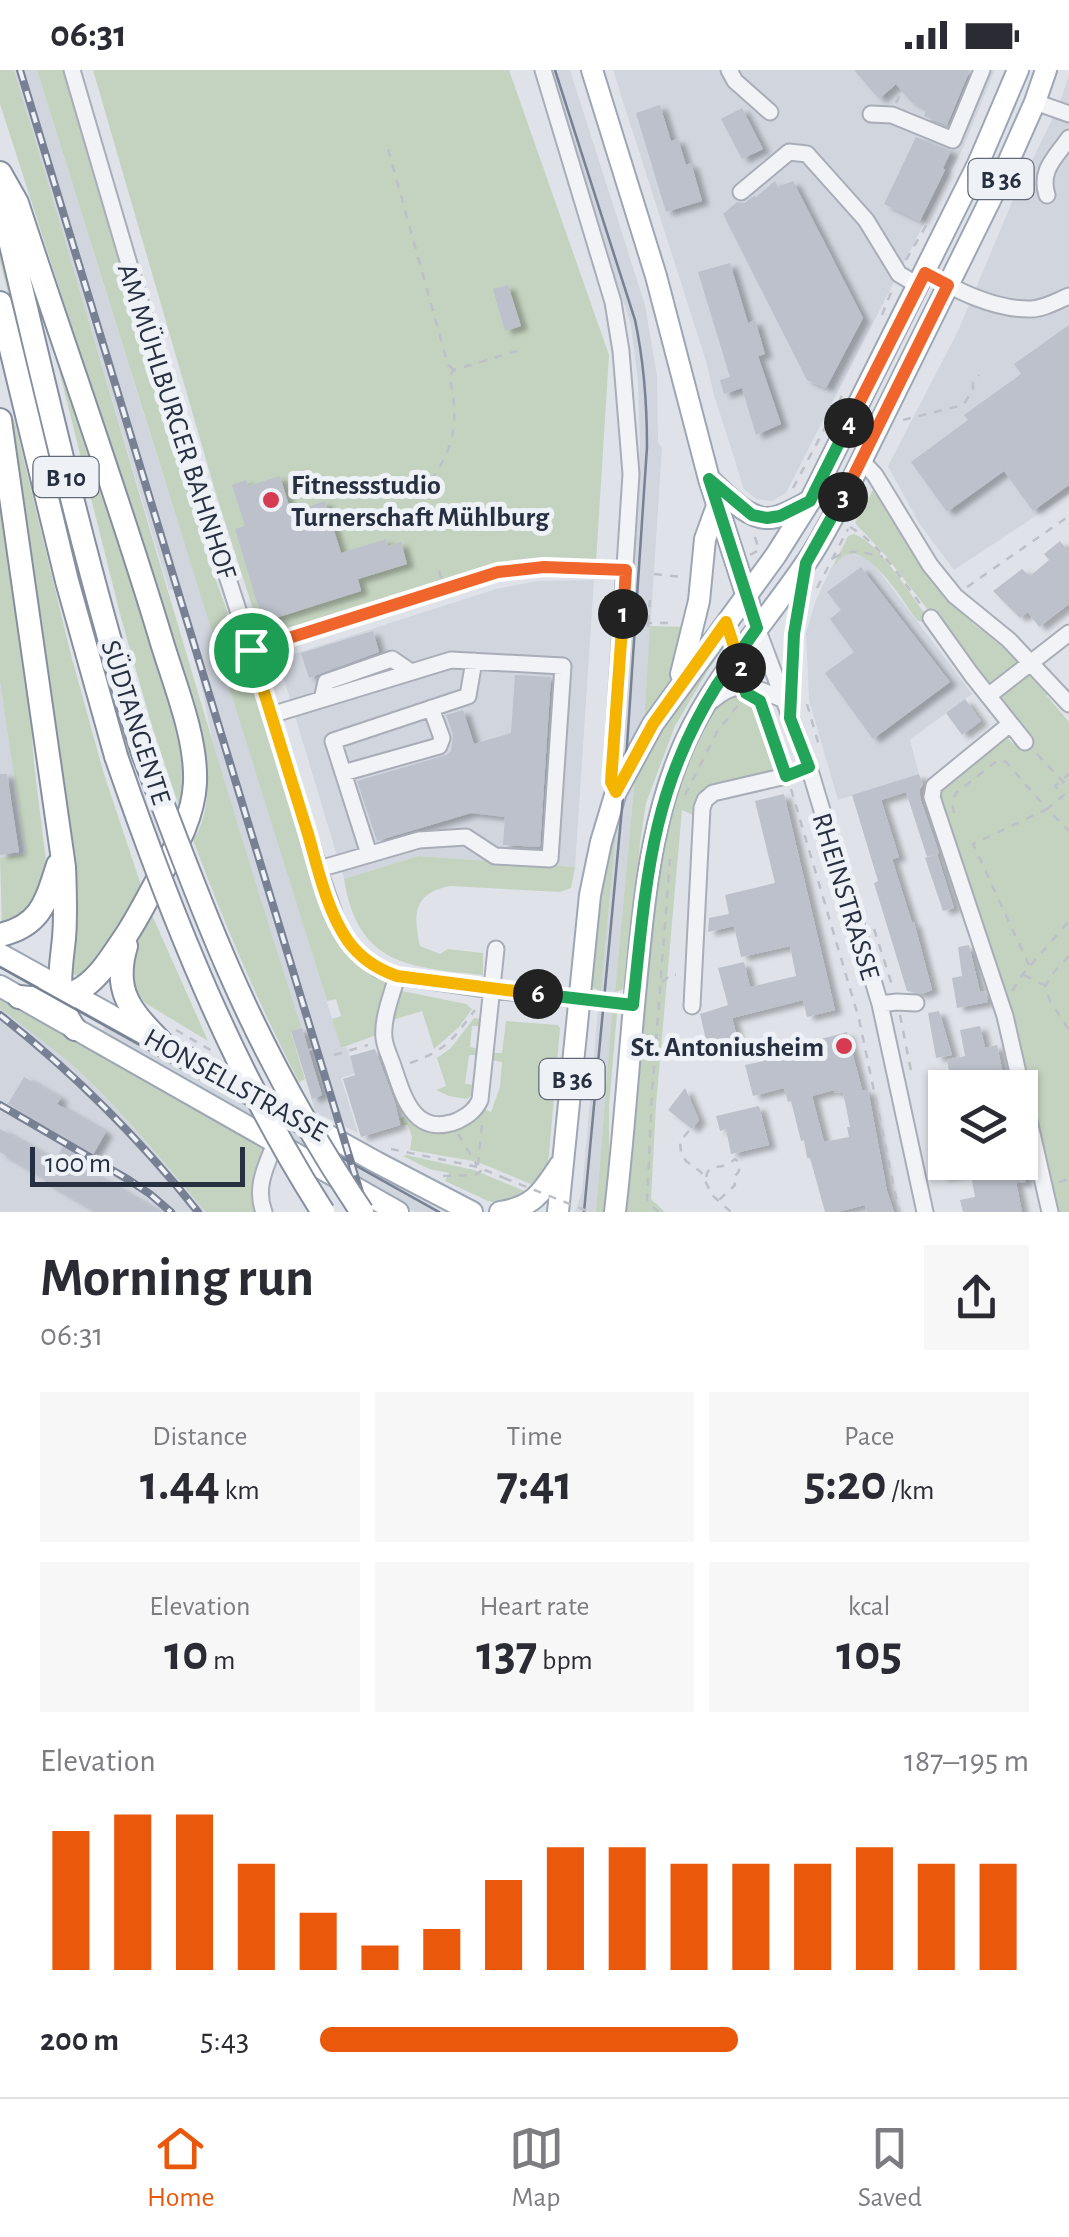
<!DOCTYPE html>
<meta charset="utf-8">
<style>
:root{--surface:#fff;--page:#f7f7f7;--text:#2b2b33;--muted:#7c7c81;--line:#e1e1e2;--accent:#ea580c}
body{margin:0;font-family:"Alegreya Sans",sans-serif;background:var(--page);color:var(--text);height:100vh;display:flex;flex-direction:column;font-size:38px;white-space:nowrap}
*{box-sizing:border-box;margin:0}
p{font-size:32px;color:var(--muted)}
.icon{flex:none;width:55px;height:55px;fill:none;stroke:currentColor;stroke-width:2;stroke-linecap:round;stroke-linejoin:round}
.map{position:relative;height:1142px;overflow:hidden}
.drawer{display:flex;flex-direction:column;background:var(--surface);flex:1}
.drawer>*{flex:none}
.buttons{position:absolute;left:928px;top:1000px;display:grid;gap:20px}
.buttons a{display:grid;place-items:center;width:110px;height:110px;border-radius:0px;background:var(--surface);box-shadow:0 2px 8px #0004;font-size:50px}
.scale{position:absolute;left:30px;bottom:25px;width:215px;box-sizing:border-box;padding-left:10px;border:5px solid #273041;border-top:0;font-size:28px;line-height:35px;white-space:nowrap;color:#273041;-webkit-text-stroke:8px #eef1f6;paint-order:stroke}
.pin{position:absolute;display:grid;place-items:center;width:85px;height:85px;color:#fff;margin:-42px;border:5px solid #fff;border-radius:50%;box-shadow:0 2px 10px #0007}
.km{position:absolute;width:50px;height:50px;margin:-25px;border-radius:50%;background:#222;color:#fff;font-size:28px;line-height:50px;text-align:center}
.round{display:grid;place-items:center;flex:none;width:105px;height:105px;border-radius:0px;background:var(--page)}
.headline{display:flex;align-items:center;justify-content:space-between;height:170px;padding:0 40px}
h1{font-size:55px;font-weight:600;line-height:75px}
.metrics{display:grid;grid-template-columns:repeat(3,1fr);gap:15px;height:170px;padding:10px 40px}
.metrics div{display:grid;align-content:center;border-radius:0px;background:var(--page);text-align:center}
.metrics b{font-size:50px;font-weight:600}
.metrics small{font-size:28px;font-weight:400}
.metrics p{font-size:28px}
.chart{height:280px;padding:20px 40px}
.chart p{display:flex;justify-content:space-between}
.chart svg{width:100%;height:180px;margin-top:10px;stroke:var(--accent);stroke-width:6}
ul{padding:0 40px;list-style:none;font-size:32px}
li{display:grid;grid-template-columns:160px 120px 1fr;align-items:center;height:75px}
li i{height:25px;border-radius:12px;background:var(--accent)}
.status{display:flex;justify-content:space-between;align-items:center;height:70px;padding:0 50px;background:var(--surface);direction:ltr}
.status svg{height:28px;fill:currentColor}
.dock{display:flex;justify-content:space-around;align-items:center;height:140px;border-top:2px solid var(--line);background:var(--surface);font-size:28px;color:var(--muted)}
.dock a{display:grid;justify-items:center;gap:5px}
.dock .active{color:var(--accent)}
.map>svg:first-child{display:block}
</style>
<div class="status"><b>06:31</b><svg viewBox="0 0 49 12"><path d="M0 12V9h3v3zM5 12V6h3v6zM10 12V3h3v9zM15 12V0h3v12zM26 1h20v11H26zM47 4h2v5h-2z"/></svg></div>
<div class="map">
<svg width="1069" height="1142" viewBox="0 0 1069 1142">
<defs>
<filter id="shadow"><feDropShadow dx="7" dy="4" stdDeviation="2.5" flood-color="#0004"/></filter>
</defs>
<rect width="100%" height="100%" fill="#dfe3e9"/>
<!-- built -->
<path fill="#d0d5de" d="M14,0H37L163,406L243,656L341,978L347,977L348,981L355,1003L341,1008L358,1063L315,1042L213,673L194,580L176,519L169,520Z
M548,0H570L645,235L657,306L658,372L662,378L644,654L619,701L640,376L638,311L631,255Z
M613,0H995L963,78L816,364L786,423L772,431L756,429L744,419L714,325L706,291Z
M1069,5V424L954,500L919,453L888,396L958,261L1012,132L1059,35Z
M851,484L870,489L972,624L910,670L919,704L838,730L809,630L806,563L816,530L831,498L844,486Z
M594,510L575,797L418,786L344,809L278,589L496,519L537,511Z
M0,612L27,785L0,788Z
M635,706L615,922L601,921L617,752Z
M0,938L50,975L80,1002L122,1044L206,1142H0Z
M598,940L612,942L596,1142H575L582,1122Z
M107,952L232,1020L443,1142H415L100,965Z"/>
<!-- green -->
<path fill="#c4d3bf" d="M0,0H14C111,319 199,640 301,957L291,962L305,1009L299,1012C258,933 224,853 193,770C224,724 196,649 183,602L0,34Z
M37,0H63L208,488L247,596L320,839C334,871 356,902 389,914L379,964L341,978L332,949L341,946L336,929L327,931Z
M93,0H509L609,285L596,492L549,489L495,497L263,570L216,424Z
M0,169L133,688L127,685L78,512L0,191Z
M60,278L168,620L185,691V731L179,736L154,663L121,548L54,280Z
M14,349L70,581L103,701L143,821L85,911L69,901L10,350Z
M0,416L29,627L34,694L46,791L47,802L37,836L2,858L0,788L26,784L0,612Z
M874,418L972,548V553L981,560L986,558L991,561L990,566L997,573L1003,572L1021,592L993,614L987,610L937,542L932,545L886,486L855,453Z
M854,464C881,474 910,525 928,548L927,550L922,552L917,550C904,533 874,482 851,484C842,485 838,492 832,498L848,466Z
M650,556L686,557L672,608L644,654Z
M723,568L726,574L707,602L675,656L646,733L640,773L629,911L624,919L615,922L635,706L649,678Z
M1030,600L1048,621L1047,626L1069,652V1142H1053L937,717L1004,664L1013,674L1026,663L998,627Z
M741,623L756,631L777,703L724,716L697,747L682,740L656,1035L651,1129L665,1142H623L651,842L671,731L688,684L713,637L722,628Z
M617,752L601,921L593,918L591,914L601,808Z
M418,786L575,797L571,818L560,822L450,816C413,823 413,845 420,876L440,884L448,879L483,883V905C409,897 358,896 344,809Z
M152,845L208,971L145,933L139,925L131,927L135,869Z
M402,921L466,934L472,939L459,957L434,979L422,941L389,951Z
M0,925L259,1070L268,1087L258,1142H206C165,1094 126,1045 80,1002C55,979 27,959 0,938Z
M612,942L617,944L609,1036V1094L605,1142H596Z
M474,948L482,949L481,956H472L470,977L479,979L478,985H469L465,1014L476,1015L472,1025L467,1029L449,1026L436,1020L446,1016L437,988L451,978Z
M506,951L558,955L560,958L549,1084L546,1103L538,1117L478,1092L410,1080L412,1067L408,1055H402L400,1048L406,1046L422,1056L482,1038L491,1042L500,1017L502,992L491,990L492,983H502Z
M406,1085L474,1100L527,1122L506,1134L488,1131L445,1111L449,1103L429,1099L403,1086Z"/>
<!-- building -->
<path fill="#bcc1cc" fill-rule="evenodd" filter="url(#shadow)" d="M854,0H970L947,55L924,46L927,39L910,31L896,14L879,29Z
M660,35L671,71L678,69L686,95L691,93L702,131L666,142L636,43Z
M742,38L763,79L742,89L721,49Z
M916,67L951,81L943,98L945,100L920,151L884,134Z
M775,111L778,117L793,111L863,248L826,318L807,310L723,144L737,132L744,133L754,126L756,127Z
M730,193L748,253L755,250L765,284L758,286L781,354L756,365L742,318L724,324L720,310L730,307L698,202Z
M508,215L521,256L505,261L493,219Z
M1069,255V415L1033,441L1004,401L947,442L911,392L968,350L964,345L1021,304L1014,294Z
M280,406L291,442L325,431L341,483L386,469L388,476L401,472L407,494L358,509L361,521L263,552L235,459L245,456L232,415L246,410L248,416Z
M1060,471L1069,482V534L1039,557L1028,542L1020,548L993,521L1022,499L1030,506L1049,490L1044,484Z
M861,497L950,612L873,669L825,603L854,582L830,549L841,540L827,522Z
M373,561L379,582L309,608L301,583Z
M515,605L551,607L540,777L503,775L505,747L471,743L377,771L357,711L446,685L451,681L453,665L446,645L463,640L474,674L511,663Z
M965,629L981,651L962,665L946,643Z
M0,704H7L19,782L0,785Z
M919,704L923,715L919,720L921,731L939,783L927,787L906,722L881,730L899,787L892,789L912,853L914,852L932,920L922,924L907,921L874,813L878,811L852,725Z
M784,724L835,940L807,947L803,930L732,948L737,966L707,974L700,944L728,935L718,898L744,892L750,917L796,906L790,876L741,887L734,856L708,862L709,848L729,844L725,825L775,813L755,731Z
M937,784L954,838L943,841L925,788Z
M969,875L980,922L985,921L988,932L957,938L952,908L962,906L958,877Z
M939,941L952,985L936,988L928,943Z
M980,956L985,978L997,975L1006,1018H952L947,990L965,986L960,960Z
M302,958L322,1025L312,1029L291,961Z
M847,962L862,1020H868L887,1121L894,1142H867L865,1135L837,1142H825L810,1088H807L804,1070L801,1071L791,1031L788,1032L784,1018L753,1026L745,995L764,991L763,987L822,973L821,969ZM834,1020L835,1023L843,1022L850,1057H847L849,1067L824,1072L812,1026Z
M375,979L395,1033L400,1055L361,1067L343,1009L355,1005L350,986Z
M24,1007L61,1028L57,1034L106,1062L86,1097L90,1099L88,1101L160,1142H98L44,1111L45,1108L0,1082V1059L55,1090L68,1068L8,1034Z
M685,1018L699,1050L692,1059L668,1040Z
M759,1036L769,1075L731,1084L726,1059L720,1061L716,1046Z
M938,1092H1024L1025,1102H1027L1025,1113L1016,1112L1022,1142H963L960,1130L975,1127L970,1101L941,1107Z"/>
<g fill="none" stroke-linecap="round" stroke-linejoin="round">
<defs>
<path id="minor" d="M72,0L159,296L251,580L323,812L338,855L348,871L360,885L378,899L397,906L492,920L633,935
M543,0L613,232L621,281L631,404L611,712L616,722
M729,0L735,11L770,42
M1035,32L1069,44
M871,44L892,45L953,70L982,0
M741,122L789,82L807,84L866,150L899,204L919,216
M1047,125C1039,100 1056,87 1069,68
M925,203C957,220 994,240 1031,239C1043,239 1057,231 1069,226
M861,390L875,405L930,495L955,526L1009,570L1069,634
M931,548L971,604L1025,672
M757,558L809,697L880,934L925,1142
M988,626L1069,563
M322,629L326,612L392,589L411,602
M713,630C739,608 753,617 782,629
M790,644L794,564L805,498
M271,645L451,590L563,596L550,789L495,786L466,767L419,770L319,799
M1010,654L934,716L932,727L1005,946L1050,1142
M343,703L439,676L442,668L431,638
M369,784L333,671L468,626L474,591
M397,906C392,925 382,948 384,968C385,978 391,989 394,999C404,1029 415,1067 457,1051C467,1046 475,1041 480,1030L496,879
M880,934L897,932L916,933
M692,936L702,738L705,730L713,723L786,706L809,697
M264,1142C254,1117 267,1094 276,1071"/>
<path id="major" d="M592,0L656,206L709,409L749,533
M709,409C725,423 747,450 770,448C783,447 796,438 808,432
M681,604L699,531L705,469L717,436
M0,884L378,1093L472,1142
M0,916L398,1142
M500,1142C534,1137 542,1122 560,1095
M558,1142L590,825L601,772L616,722L653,654L776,485L810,431L978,94L1018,0
M615,1142C625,1056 630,970 639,884C646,811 655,738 686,670C716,605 765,553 805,494C817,478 826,459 836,442L1003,104L1035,32L1046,0"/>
<path id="highway" d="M0,103L17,133C64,277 116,420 160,566C173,611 197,666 195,713C193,750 174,780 157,811C147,829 138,847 127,864C95,912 83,934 19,927
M0,128C44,314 86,500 143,683
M0,233L67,511L116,686
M0,350L64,797C65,821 66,845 64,868C61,900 53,931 75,959
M0,865C42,855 46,831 58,795
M126,876C112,923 132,942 163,974"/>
</defs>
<!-- minor casing -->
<use href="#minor" stroke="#a8adb7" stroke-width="19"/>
<!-- major casing -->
<use href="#major" stroke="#9da6b5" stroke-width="24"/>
<!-- highway casing -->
<use href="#highway" stroke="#858fa0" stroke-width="26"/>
<!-- path -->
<path stroke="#bdc0c8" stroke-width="2.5" stroke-dasharray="8 8" stroke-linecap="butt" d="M896,33L902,21
M388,79L448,295L454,300
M906,190L927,154
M882,245L892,220
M903,350L963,335L973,320V312L979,305
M793,418L843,324
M421,440C420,421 434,408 443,391C457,364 457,336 449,306L454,300L517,281
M850,457C880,474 901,509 922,536
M750,485L759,480L754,464
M834,488C851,477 864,483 883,487
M439,501L445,519
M654,504L683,507
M967,517L1069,446
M817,518L848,459
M648,553L650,530
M634,558L648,559V553H675
M267,575L498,503L544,497L608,500
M807,634L820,679
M762,639L781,693
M1037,684L1069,718
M791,719L859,949L899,1142
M685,725L717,662L739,634
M954,743L952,732L956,723L998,690L1006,692L1047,739L1064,725L1055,716L1069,704
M874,859L893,918
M1069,886L1055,901L1045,916L1050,931L1069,960
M1029,895L973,774L1047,739L1069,761
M1024,905L1044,915
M662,912L672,904L676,905
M1012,921L1023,904L1069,851
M900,945L911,1001
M176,960L212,981
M309,980L315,978
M334,985L368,975
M410,993C447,980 452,970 475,940
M689,1061L680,1071L681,1083L686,1091L701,1102L712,1125L731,1142
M458,1064L477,1095
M391,1079L478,1097L504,1108
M478,1095L482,1053
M443,1106L475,1105L484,1099
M706,1107C709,1093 717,1099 726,1095C729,1094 732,1091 735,1089L739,1093V1101L733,1109L735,1115L718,1131
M1059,1112L1069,1109
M659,1142L647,1132L652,1023L670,789"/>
<!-- minor -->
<use href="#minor" stroke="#f2f3f7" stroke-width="15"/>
<!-- major -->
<use href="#major" stroke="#fff" stroke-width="20"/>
<!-- highway -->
<use href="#highway" stroke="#fff" stroke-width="22"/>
<!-- tram -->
<path stroke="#778193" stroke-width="2.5" d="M555,0L635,250C644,292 647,334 647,377L625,706L584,1142
M0,897L439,1142"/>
<defs>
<path id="rail" d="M20,0L366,1142
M0,945C74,1003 139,1068 198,1142
M0,1035L129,1110L150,1124L171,1142"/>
</defs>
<!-- rail casing -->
<use href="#rail" stroke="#778193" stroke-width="8"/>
<!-- rail -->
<use href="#rail" stroke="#eef1f6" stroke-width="4" stroke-dasharray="11" stroke-linecap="butt"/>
<defs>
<path id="highway-bridge" d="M143,683C171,755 197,828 228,898C265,983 310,1065 362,1142
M116,686C171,845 232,1000 323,1142"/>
</defs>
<!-- highway-bridge casing -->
<use href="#highway-bridge" stroke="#858fa0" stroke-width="26" stroke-linecap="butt"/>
<!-- path-bridge -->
<path stroke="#bdc0c8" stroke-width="2.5" stroke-dasharray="8 8" stroke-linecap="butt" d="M504,1108L590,1142"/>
<!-- highway-bridge -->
<use href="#highway-bridge" stroke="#fff" stroke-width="22"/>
</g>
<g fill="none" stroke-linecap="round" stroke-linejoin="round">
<defs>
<path id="split-1" d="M251,580L498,502L544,497L626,500L623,544"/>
<path id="split-2" d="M623,544L611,712L616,722L653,654L726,552L741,598"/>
<path id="split-3" d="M741,598L746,623L760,631L786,706L809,697L790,648L794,564L806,493L843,427"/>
<path id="split-4" d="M843,427L948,215L925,203L849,353"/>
<path id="split-5" d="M717,615L757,558L709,409L752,445L767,448L780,446L810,431L849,353"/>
<path id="split-6" d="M538,924L633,935C646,814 650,721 717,615"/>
<path id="split-7" d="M251,580C270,641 289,702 308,764C318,799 327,841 348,871C361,889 377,899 397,906L538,924"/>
</defs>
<!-- split-1 casing -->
<use href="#split-1" stroke="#fff" stroke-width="20"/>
<!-- split-2 casing -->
<use href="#split-2" stroke="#fff" stroke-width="20"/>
<!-- split-3 casing -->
<use href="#split-3" stroke="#fff" stroke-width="20"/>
<!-- split-4 casing -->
<use href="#split-4" stroke="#fff" stroke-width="20"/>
<!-- split-5 casing -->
<use href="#split-5" stroke="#fff" stroke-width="20"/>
<!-- split-6 casing -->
<use href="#split-6" stroke="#fff" stroke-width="20"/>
<!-- split-7 casing -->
<use href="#split-7" stroke="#fff" stroke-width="20"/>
<!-- split-1 -->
<use href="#split-1" stroke="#f0652b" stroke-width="12"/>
<!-- split-2 -->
<use href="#split-2" stroke="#f5b400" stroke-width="12"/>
<!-- split-3 -->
<use href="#split-3" stroke="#22a559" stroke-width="12"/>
<!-- split-4 -->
<use href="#split-4" stroke="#f0652b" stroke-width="12"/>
<!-- split-5 -->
<use href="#split-5" stroke="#22a559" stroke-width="12"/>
<!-- split-6 -->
<use href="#split-6" stroke="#22a559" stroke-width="12"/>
<!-- split-7 -->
<use href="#split-7" stroke="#f5b400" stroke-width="12"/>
</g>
<!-- markers -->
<g fill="#d53c51" stroke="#eef1f6" stroke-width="4">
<circle cx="271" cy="430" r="10"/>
<circle cx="844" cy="976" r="10"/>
</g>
<g text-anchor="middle" stroke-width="10" stroke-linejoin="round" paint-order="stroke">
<!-- shield labels -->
<g fill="#eef1f6" stroke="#636a77" stroke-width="2.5">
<rect x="968.5" y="89" width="65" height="40" rx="8"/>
<rect x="33.5" y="387" width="65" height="40" rx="8"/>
<rect x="539.5" y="989" width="65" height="40" rx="8"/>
</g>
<g font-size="25" font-weight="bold" fill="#273041">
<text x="1001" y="118">B 36</text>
<text x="66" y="416">B 10</text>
<text x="572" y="1018">B 36</text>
</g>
<!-- street labels -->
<g font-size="28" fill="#273041" stroke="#eef1f6">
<text transform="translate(178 351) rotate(72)" y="10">AM MÜHLBURGER BAHNHOF</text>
<text transform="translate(137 652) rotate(72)" y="10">SÜDTANGENTE</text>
<text transform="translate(847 826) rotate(73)" y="10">RHEINSTRASSE</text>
<text transform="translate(236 1014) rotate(29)" y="10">HONSELLSTRASSE</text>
</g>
<!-- poi labels -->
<g font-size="28" font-weight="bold" fill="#273041" stroke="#eef1f6" text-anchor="start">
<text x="291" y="424">Fitnessstudio<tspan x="291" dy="32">Turnerschaft Mühlburg</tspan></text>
<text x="824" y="986" text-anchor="end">St. Antoniusheim</text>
</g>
</g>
</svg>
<div class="buttons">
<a><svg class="icon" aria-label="layers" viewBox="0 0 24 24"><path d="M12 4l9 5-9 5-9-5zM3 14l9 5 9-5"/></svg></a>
</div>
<div class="scale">100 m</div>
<div class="pin" style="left:251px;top:580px;background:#1e9e55"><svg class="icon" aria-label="arrive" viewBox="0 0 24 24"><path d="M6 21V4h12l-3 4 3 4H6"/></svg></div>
<b class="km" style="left:623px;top:544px">1</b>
<b class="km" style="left:741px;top:598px">2</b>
<b class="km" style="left:843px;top:427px">3</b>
<b class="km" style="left:849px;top:353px">4</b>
<b class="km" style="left:538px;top:924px">6</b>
</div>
<section class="drawer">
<div class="headline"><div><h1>Morning run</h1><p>06:31</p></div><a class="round"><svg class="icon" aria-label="share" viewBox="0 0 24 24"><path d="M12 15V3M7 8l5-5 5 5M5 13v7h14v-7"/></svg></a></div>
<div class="metrics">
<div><p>Distance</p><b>1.44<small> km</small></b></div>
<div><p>Time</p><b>7:41</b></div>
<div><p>Pace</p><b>5:20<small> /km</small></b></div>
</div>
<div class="metrics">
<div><p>Elevation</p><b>10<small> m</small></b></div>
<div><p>Heart rate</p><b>137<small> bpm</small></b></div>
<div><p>kcal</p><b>105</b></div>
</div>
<div class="chart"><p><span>Elevation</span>187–195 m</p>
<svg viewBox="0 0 160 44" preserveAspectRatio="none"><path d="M5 44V10M15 44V6M25 44V6M35 44V18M45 44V30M55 44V38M65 44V34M75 44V22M85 44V14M95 44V14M105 44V18M115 44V18M125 44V18M135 44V14M145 44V18M155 44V18"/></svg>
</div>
<ul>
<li><b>200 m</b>5:43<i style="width:59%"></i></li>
</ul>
</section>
<nav class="dock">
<a class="active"><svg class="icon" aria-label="home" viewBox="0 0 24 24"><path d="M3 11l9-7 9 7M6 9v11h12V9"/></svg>Home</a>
<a><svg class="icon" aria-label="map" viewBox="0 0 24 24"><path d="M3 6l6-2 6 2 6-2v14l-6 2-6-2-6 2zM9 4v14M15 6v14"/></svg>Map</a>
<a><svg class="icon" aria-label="saved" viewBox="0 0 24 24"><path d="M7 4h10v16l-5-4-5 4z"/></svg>Saved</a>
</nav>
